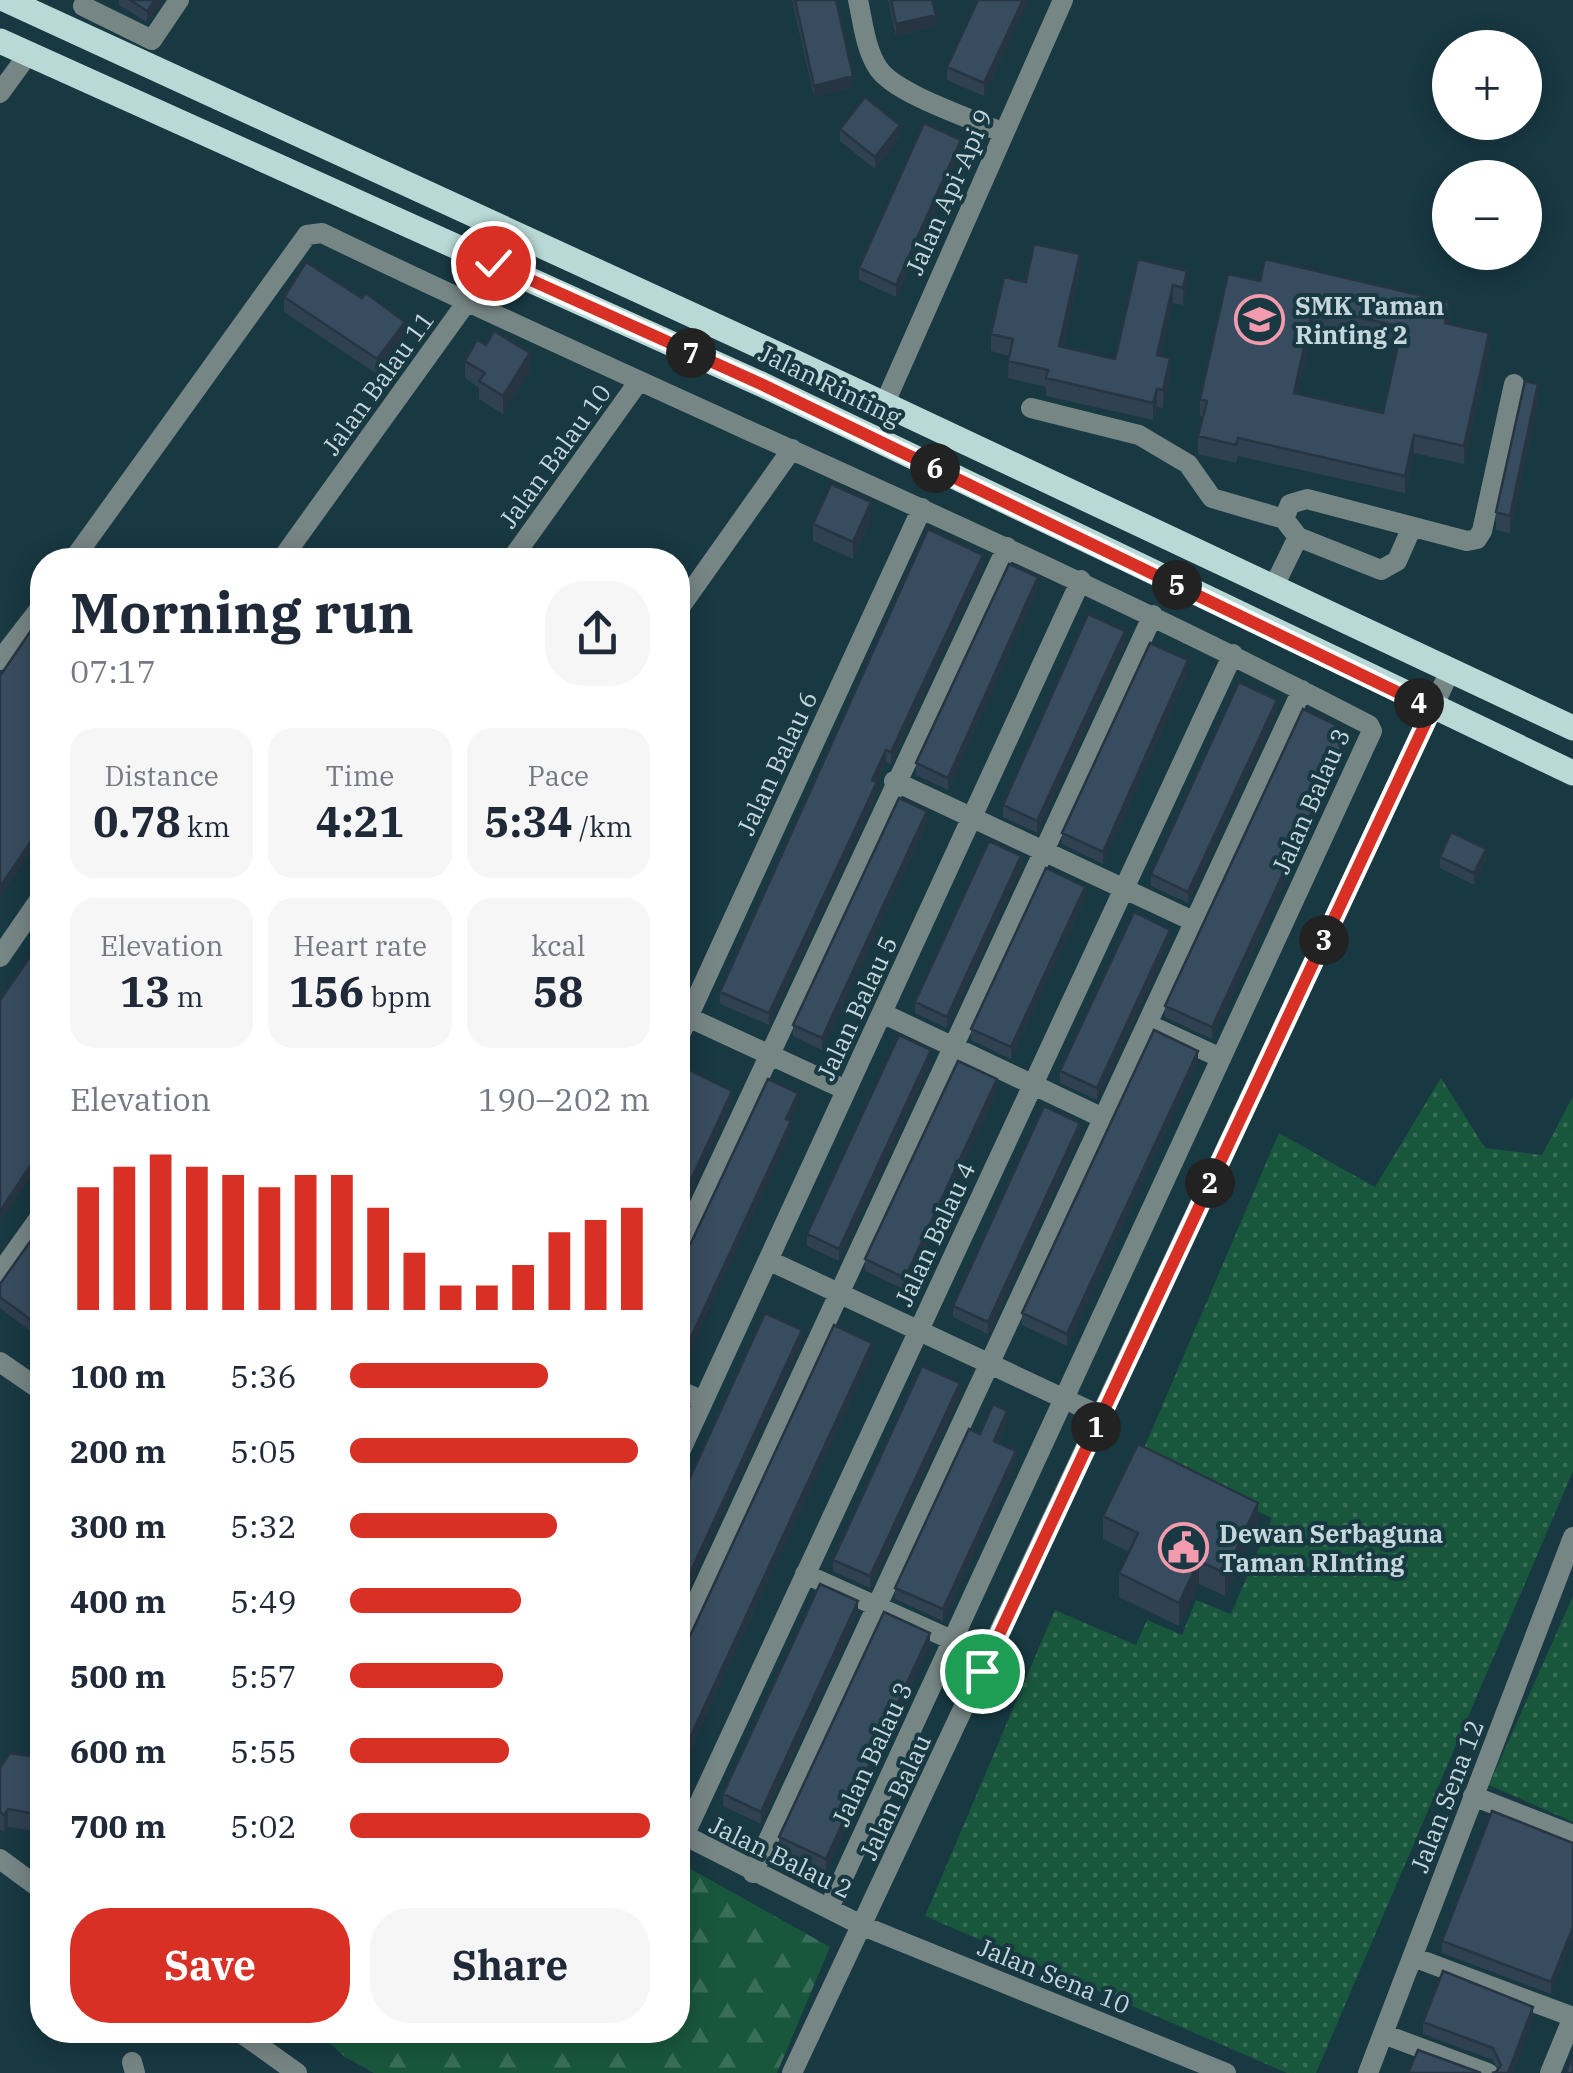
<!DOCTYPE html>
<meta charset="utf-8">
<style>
:root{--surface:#fff;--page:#f6f6f7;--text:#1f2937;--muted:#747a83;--accent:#d93025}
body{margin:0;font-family:"IBM Plex Serif",serif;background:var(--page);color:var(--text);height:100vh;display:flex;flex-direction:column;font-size:38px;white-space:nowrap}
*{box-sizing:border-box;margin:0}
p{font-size:32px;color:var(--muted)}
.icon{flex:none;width:55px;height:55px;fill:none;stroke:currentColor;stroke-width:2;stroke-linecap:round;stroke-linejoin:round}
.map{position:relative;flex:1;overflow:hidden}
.sheet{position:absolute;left:30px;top:548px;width:660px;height:1495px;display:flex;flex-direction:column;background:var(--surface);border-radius:40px;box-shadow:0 5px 25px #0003}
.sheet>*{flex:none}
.controls{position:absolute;left:1432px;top:30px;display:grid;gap:20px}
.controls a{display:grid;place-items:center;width:110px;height:110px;border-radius:50%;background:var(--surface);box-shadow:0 5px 25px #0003;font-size:50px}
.pin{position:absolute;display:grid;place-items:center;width:85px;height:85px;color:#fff;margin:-42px;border:5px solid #fff;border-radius:50%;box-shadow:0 2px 10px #0007}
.km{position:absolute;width:50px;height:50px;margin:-25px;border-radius:50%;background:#222;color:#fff;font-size:28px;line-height:50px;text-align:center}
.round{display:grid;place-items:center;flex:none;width:105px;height:105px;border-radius:40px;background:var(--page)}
.head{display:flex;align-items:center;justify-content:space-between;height:170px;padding:0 40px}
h1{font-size:55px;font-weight:700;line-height:75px}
.figures{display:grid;grid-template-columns:repeat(3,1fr);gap:15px;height:170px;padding:10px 40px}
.figures div{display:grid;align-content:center;border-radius:25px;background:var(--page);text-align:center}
.figures b{font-size:42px;font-weight:700}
.figures small{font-size:28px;font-weight:400}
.figures p{font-size:28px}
.chart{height:280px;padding:20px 40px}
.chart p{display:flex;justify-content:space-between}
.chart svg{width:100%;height:180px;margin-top:10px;stroke:var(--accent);stroke-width:6}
.button{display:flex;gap:20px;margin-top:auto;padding:20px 40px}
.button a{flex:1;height:115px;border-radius:40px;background:var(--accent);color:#fff;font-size:40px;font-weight:700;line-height:115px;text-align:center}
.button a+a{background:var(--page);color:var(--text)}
ul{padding:0 40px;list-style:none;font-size:32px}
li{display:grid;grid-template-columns:160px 120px 1fr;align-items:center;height:75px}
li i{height:25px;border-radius:12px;background:var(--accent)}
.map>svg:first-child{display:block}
</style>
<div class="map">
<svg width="1573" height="2073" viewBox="0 0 1573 2073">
<defs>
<pattern id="grass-dots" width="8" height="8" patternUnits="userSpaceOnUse" patternTransform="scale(2.5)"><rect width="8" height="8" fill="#19573d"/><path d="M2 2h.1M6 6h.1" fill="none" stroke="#396e58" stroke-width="1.8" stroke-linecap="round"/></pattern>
<pattern id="forest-firs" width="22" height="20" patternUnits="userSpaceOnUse" patternTransform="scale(2.5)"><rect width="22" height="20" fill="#19573d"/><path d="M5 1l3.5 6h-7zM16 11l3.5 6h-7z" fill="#396e58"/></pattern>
</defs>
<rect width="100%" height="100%" fill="#183842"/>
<!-- grass -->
<path fill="url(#grass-dots)" d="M1441,1078L1485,1148L1542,1155L1573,1096V1471L1316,2073H1287L925,1916L1055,1610L1136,1645L1147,1620L1182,1635L1196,1600L1231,1614L1272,1518L1139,1460L1279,1133L1375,1187Z
M1573,1596V1822L1489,1785Z"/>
<!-- forest -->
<path fill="url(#forest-firs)" d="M678,1862L830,1947L777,2073H374L345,2057L315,2030H678Z"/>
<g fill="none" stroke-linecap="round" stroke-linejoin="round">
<!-- minor -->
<path stroke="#768684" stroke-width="20" d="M858,0C863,22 865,48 878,68C895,94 971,118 1001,132
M83,6L152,40L179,0
M0,93L29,53
M884,405L1063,0
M1031,408L1139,435L1188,464L1212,498L1284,519
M1298,537L1381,570L1397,561L1412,527
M73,560L307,235L322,233C669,401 1027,547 1369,725L1372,731L829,1908
M281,560L466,303L509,231
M511,560L639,381
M1273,588L1298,537L1284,519L1290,504L1307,499L1467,541L1477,539L1482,531L1514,384
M678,610L792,449
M0,660L42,606
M894,781L1195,922
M0,957L42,896
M679,1013L846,1090
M882,1013L1103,1118
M1147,1024L1221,1058
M678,1039L922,508
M678,1251L1007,547
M768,1260L1101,1416
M0,1273L42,1214
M0,1362L42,1391
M678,1390L703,1401
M678,1456L1081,580
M805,1574L952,1640
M678,1642L1153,615
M1473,1796L1573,1835
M678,1832L863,1926L1226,2073
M684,1836L1233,654
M0,1859L42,1890
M753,1873L1302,690
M1413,1957L1573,2017
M237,2030L297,2073
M1383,2034L1488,2073
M132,2062L135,2073
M792,2073L1449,673
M1368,2073L1573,1537
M1550,2073L1573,2017"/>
<!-- major -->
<path stroke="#b8d9d6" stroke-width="25" d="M6,0L799,364L1573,728
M0,41L761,384L1573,773"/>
</g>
<!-- wall -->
<path fill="#304152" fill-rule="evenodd" d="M119,0H162L147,22L119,5Z
M792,0H836L853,87L814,97Z
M888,0H932L936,26L896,36Z
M978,0H1029L984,96L947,80V67Z
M840,129L900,137L875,169L840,141Z
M961,151L896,297L859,280V268Z
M1138,259L1187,288L1183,305L1173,303L1161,356L1170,376L1163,408L1157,407L1153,420L1046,396V387L1008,378L1009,356L991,351V334L1026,282L1080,272L1063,347L1115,359Z
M1260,281L1449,319L1448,323L1489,350L1464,464L1414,453L1405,493L1238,456L1236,463L1198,454V436L1203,417L1200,416V399ZM1313,325L1398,344L1383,413L1298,393Z
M284,297L362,298L405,336L377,374L284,312Z
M465,361L530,370L503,414L479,399V388L465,378Z
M1538,401L1510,533L1496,530V512Z
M871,520L853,559L813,541V524Z
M983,567L891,764L886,762L877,782V793L769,1025L720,1004V992Z
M1038,589L948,790L916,775V763Z
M1125,643L1037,833L1003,817V805Z
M1188,672L1103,864L1062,844V833Z
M1277,711L1188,903L1151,886V874Z
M1349,743L1212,1039L1165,1017V1006Z
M927,823L822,1050L793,1036V1025Z
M1440,857L1486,860L1474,885L1440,868Z
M1021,868L947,1028L915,1013V1002Z
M1085,899L1011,1059L971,1040V1029Z
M1170,941L1097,1100L1060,1083V1071Z
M931,1062L839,1261L807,1246V1234Z
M1198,1062L1067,1346L1022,1325V1313Z
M997,1091L905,1290L865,1271V1259Z
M1080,1135L988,1334L953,1317V1306Z
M42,1225V1340L0,1308V1284Z
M872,1355L683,1765L678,1763V1641L690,1636Z
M960,1395L870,1588L833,1571V1560Z
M1007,1423L998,1443L1016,1463L943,1621L895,1599V1588L980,1434Z
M1103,1516L1258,1526L1225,1596L1199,1584L1179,1626L1119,1597V1573L1129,1552L1103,1539Z
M858,1613L761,1824L723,1806V1794Z
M930,1645L826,1871L779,1850V1837Z
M42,1758V1832L8,1827L4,1832L0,1829V1768Z
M1573,1843L1551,1994L1442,1953V1941Z
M1533,2019L1512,2073H1492L1496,2072L1498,2070L1493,2060L1423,2034V2022Z"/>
<!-- shaded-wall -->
<path fill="#273542" d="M155,0H162L147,22V11Z
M1023,0H1029L984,96V83Z
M936,15V26L896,36V24Z
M853,76V87L814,97V86Z
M900,125V137L875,169V157Z
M961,140V151L896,297V285Z
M1080,254V272L1059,364V346Z
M1187,271V288L1183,305V288Z
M1173,285V303L1157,373V355Z
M1449,302V319L1445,340V323Z
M1313,307V325L1294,410V393Z
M405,322V336L377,374V359Z
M1489,333V350L1464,464V446Z
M530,353V370L503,414V396Z
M1170,358V376L1163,408V390Z
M1538,384V401L1510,533V516Z
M1157,389V407L1153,420V403Z
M1414,435V453L1405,493V476Z
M871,502V520L853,559V542Z
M983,555V567L891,764V752Z
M1038,577V589L948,790V778Z
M1125,631V643L1037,833V821Z
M1188,660V672L1103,864V852Z
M1277,700V711L1188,903V892Z
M1349,731V743L1212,1039V1027Z
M886,750V762L877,782V793L769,1025V1013Z
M927,811V823L822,1050V1038Z
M42,825V836L0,898V887Z
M1486,849V860L1474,885V873Z
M1021,856V868L947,1028V1017Z
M1085,887V899L1011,1059V1047Z
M1170,930V941L1097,1100V1088Z
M931,1050V1062L839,1261V1249Z
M1198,1051V1062L1067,1346V1334Z
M997,1079V1091L905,1290V1278Z
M732,1091V1103L678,1220V1208Z
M798,1093V1105L786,1131V1119Z
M791,1121V1133L678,1377V1365Z
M1080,1123V1135L988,1334V1322Z
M42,1148V1160L0,1223V1211Z
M802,1330V1342L678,1610V1599Z
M872,1343V1355L683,1765V1753Z
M960,1383V1395L870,1588V1576Z
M1007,1411V1423L994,1452V1441Z
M1016,1451V1463L943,1621V1609Z
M1258,1503V1526L1225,1596V1573Z
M1199,1561V1584L1179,1626V1603Z
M858,1601V1613L761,1824V1812Z
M930,1633V1645L826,1871V1859Z
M8,1809V1827L4,1832V1815Z
M1573,1927V1939L1551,1994V1982Z
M1533,2007V2019L1512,2073H1508Z"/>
<!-- building -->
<path fill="#384c5f" stroke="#273542" stroke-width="2.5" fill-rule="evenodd" d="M130,0H155L147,11Z
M795,0H836L853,76L814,86Z
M891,0H932L936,15L896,24Z
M978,0H1023L984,83L947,67Z
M865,97L900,125L875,157L840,129Z
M924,123L961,140L896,285L859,268Z
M1034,244L1080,254L1059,346L1115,359L1138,259L1187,271L1183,288L1173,285L1157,355L1170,358L1163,390L1157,389L1153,403L1046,378L1048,370L1008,361L1013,339L991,334L1004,277L1026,282Z
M1265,259L1449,302L1445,323L1489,333L1464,446L1414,435L1405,476L1238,438L1236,445L1198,436L1207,401L1200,399L1228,274L1260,281ZM1313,307L1402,327L1383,413L1294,393Z
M306,262L362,298L366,293L405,322L377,359L284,297Z
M494,331L530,353L503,396L479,381L485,373L465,361L477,340L486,345Z
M1525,381L1538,384L1510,516L1496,512Z
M831,484L871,502L853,542L813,524Z
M928,529L983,555L891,752L886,750L872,780L877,782L769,1013L720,992Z
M1009,564L1038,577L948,778L916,763Z
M1088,614L1125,631L1037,821L1003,805Z
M30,632L42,641V825L0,887V676Z
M1150,643L1188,660L1103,852L1062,833Z
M1239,682L1277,700L1188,892L1151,874Z
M1303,709L1349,731L1212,1027L1165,1006Z
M899,798L927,811L822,1038L793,1025Z
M1451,832L1486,849L1474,873L1440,857Z
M989,841L1021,856L947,1017L915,1002Z
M1046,868L1085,887L1011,1047L971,1029Z
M1134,912L1170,930L1097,1088L1060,1071Z
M42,940V1148L0,1211V1000Z
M1154,1030L1198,1051L1067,1334L1022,1313Z
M899,1035L931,1050L839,1249L807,1234Z
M958,1061L997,1079L905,1278L865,1259Z
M685,1068L732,1091L678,1208V1085Z
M768,1079L798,1093L786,1119L791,1121L678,1365V1250L690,1245Z
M1044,1106L1080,1123L988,1322L953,1306Z
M42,1225V1328L0,1297V1284Z
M765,1313L802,1330L678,1599V1504Z
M834,1325L872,1343L683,1753L678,1751V1641L690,1636Z
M922,1366L960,1383L870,1576L833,1560Z
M993,1404L1007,1411L994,1441L1016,1451L943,1609L895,1588L969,1429L980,1434Z
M1138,1444L1258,1503L1225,1573L1199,1561L1179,1603L1119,1573L1138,1533L1103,1516Z
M820,1584L858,1601L761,1812L723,1794Z
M884,1612L930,1633L826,1859L779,1837Z
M10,1753L42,1758V1815L8,1809L4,1815L0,1812V1768Z
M1492,1811L1573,1843V1927L1551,1982L1442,1941Z
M1443,1971L1533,2007L1508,2073H1492L1496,2072L1501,2065L1493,2048L1423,2022Z
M1418,2050L1481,2073H1408Z
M1573,2055V2073H1566Z"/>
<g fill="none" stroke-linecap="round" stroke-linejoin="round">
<defs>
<path id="route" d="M493,263L761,384L1432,709L982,1671"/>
</defs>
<!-- route casing -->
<use href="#route" stroke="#fff" stroke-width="20"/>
<!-- route -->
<use href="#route" stroke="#d93025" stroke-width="12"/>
</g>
<!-- icons -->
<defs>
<symbol id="school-ring" viewBox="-11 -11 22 22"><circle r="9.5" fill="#183842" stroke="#f29aae" stroke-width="1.5"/><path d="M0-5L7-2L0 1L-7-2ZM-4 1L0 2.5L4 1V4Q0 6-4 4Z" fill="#f29aae"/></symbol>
<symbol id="civic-ring" viewBox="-11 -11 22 22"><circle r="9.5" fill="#183842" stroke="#f29aae" stroke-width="1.5"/><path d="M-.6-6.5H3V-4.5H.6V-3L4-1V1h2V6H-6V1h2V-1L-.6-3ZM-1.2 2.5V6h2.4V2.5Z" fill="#f29aae"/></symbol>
</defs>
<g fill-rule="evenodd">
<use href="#school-ring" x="1232" y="292" width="55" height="55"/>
<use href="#civic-ring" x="1156" y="1520" width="55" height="55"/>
</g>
<g text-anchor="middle" stroke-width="8" stroke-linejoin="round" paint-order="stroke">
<!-- street labels -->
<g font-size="25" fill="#c5d6dc" stroke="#183842">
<text transform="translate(949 192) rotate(-66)" y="9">Jalan Api-Api 9</text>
<text transform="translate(378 383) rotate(-54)" y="9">Jalan Balau 11</text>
<text transform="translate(830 385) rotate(26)" y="9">Jalan Rinting</text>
<text transform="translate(555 456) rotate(-54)" y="9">Jalan Balau 10</text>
<text transform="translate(777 763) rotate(-65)" y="9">Jalan Balau 6</text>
<text transform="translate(1311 801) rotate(-66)" y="9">Jalan Balau 3</text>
<text transform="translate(857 1008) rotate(-65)" y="9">Jalan Balau 5</text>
<text transform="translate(935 1234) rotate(-65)" y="9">Jalan Balau 4</text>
<text transform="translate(872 1754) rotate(-65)" y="9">Jalan Balau 3</text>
<text transform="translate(1447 1796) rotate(-69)" y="9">Jalan Sena 12</text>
<text transform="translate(895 1797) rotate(-65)" y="9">Jalan Balau</text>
<text transform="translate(781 1857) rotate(26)" y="9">Jalan Balau 2</text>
<text transform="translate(1054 1976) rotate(22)" y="9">Jalan Sena 10</text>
</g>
<!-- poi labels -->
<g font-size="25" font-weight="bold" fill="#c5d6dc" stroke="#183842" text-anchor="start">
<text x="1295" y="315">SMK Taman<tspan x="1295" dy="29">Rinting 2</tspan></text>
<text x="1219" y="1543">Dewan Serbaguna<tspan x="1219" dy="29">Taman RInting</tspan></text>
</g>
</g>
</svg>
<div class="controls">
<a>+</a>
<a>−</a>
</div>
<div class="pin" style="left:982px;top:1671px;background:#1e9e55"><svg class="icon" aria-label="arrive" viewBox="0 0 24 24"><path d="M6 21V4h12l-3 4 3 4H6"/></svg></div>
<div class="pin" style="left:493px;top:263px;background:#d93025"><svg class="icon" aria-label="check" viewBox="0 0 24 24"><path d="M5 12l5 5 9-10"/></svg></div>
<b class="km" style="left:1096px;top:1427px">1</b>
<b class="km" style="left:1210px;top:1183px">2</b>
<b class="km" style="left:1324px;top:940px">3</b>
<b class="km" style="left:1419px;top:703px">4</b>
<b class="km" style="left:1177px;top:585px">5</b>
<b class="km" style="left:935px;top:468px">6</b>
<b class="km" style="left:691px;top:353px">7</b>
<section class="sheet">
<div class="head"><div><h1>Morning run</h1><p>07:17</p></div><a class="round"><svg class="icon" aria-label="share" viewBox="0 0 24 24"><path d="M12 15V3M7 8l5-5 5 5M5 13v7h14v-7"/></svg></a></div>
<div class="figures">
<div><p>Distance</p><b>0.78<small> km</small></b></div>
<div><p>Time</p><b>4:21</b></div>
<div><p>Pace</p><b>5:34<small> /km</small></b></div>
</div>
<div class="figures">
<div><p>Elevation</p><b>13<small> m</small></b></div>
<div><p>Heart rate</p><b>156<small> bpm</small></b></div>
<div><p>kcal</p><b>58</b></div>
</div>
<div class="chart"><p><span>Elevation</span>190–202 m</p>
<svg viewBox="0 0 160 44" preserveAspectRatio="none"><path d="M5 44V14M15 44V9M25 44V6M35 44V9M45 44V11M55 44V14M65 44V11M75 44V11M85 44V19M95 44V30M105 44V38M115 44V38M125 44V33M135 44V25M145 44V22M155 44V19"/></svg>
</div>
<ul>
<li><b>100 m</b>5:36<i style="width:66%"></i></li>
<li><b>200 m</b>5:05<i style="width:96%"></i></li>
<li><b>300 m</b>5:32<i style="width:69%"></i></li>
<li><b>400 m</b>5:49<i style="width:57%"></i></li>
<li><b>500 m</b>5:57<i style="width:51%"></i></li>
<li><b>600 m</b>5:55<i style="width:53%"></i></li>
<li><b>700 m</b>5:02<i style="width:100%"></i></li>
</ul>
<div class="button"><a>Save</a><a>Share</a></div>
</section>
</div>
